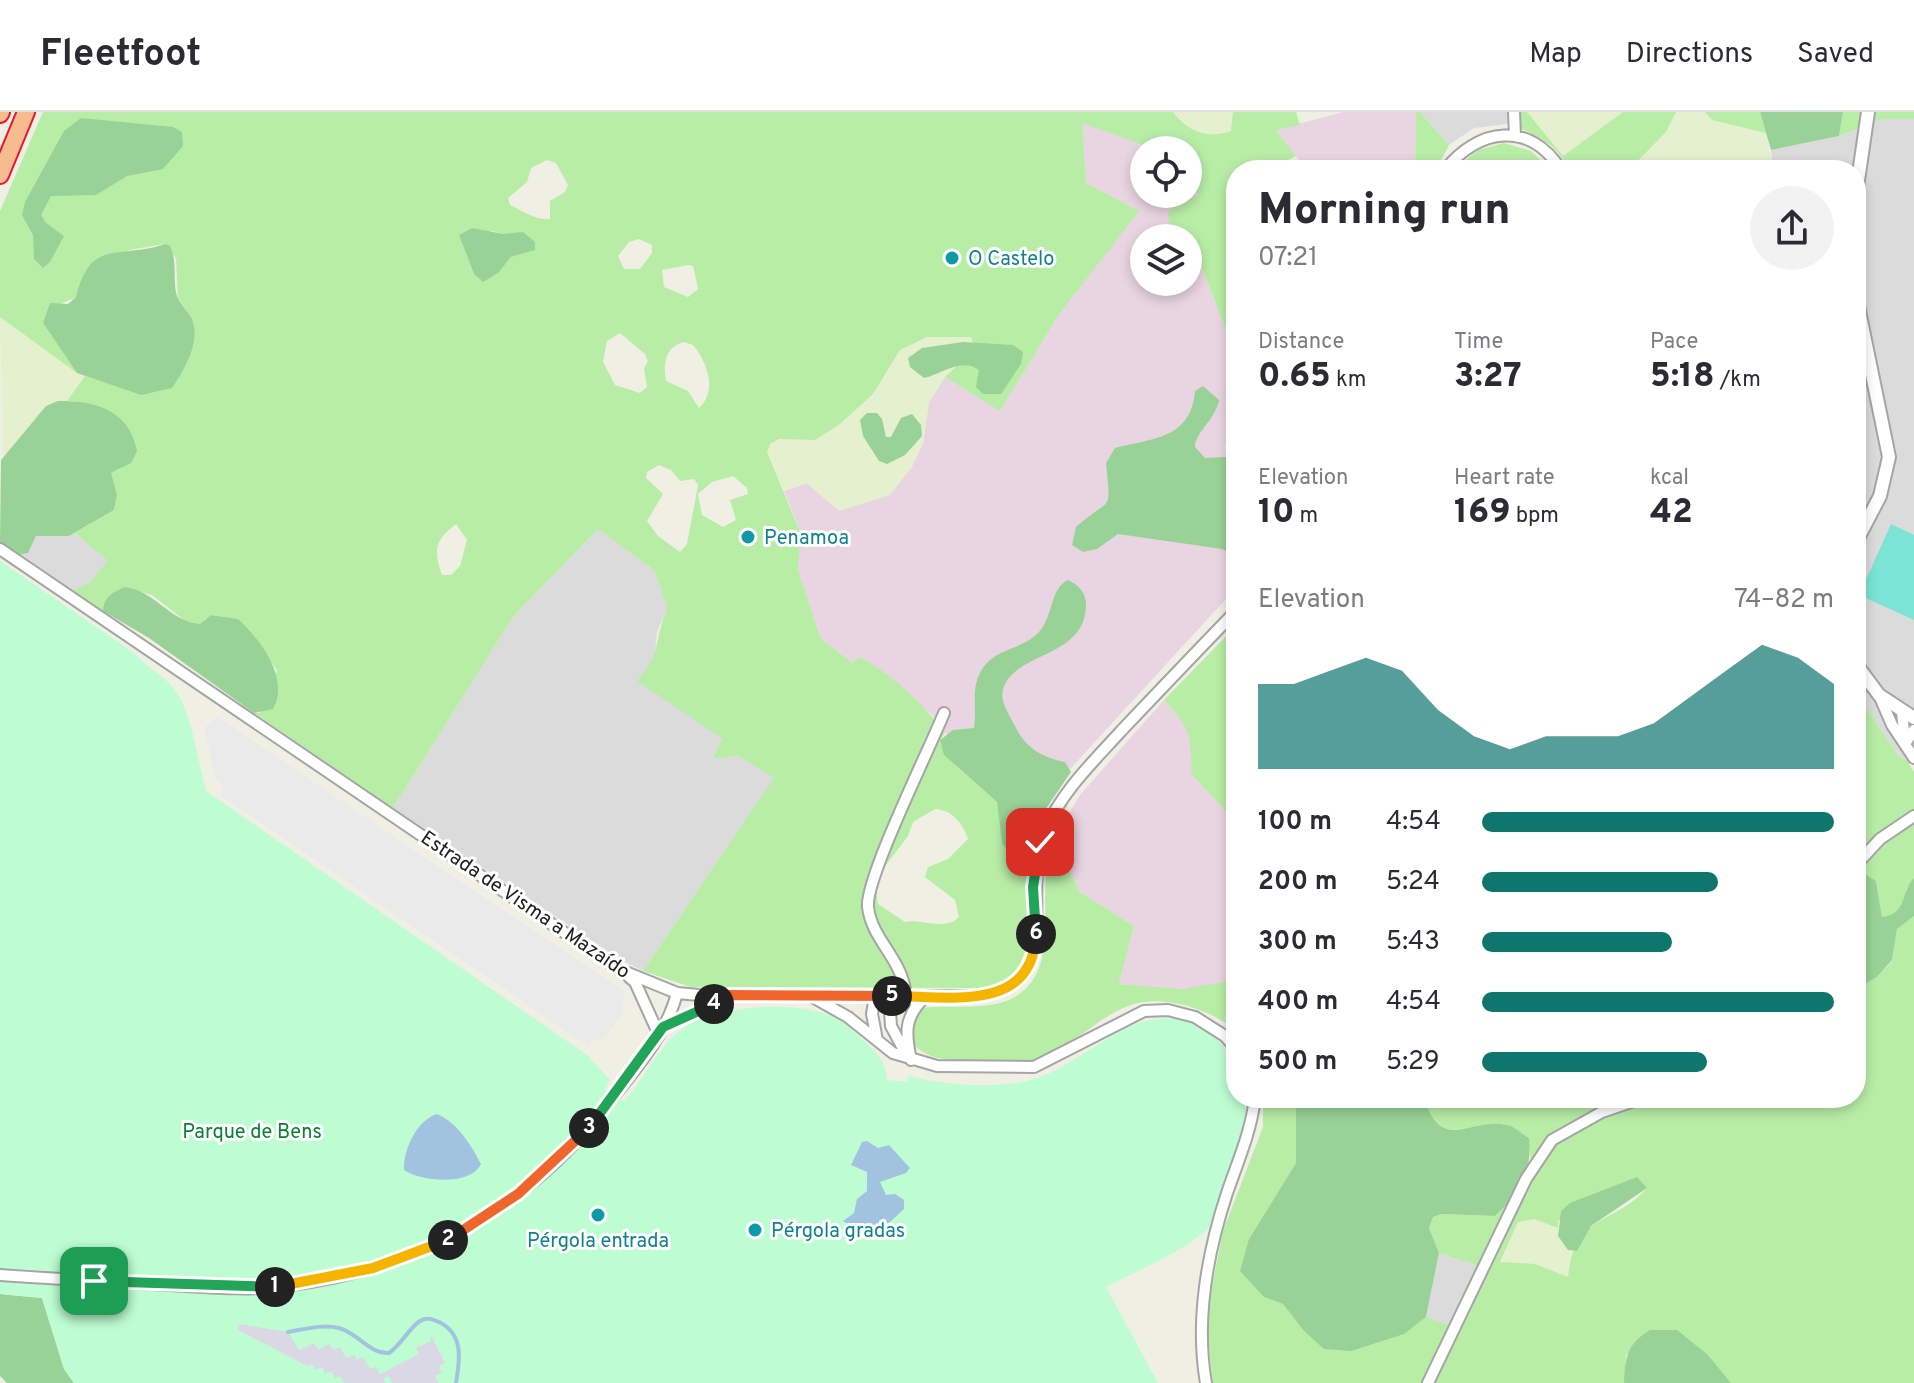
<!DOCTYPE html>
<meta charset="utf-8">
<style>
:root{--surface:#fff;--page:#f2f2f3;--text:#2b2b33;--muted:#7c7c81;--line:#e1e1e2;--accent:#0f766e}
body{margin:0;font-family:Overpass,sans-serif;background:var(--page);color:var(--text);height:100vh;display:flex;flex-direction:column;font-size:30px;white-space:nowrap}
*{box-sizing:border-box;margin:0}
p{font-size:26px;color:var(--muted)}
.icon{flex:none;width:44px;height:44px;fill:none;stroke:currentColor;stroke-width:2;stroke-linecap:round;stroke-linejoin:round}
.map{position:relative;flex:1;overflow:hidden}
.side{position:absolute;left:1226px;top:48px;width:640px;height:948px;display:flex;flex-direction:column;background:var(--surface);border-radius:32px;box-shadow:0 4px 12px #0003}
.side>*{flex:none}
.fabs{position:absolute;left:1130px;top:24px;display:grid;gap:16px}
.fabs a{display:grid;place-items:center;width:72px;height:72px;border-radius:50%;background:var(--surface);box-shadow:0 4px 12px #0003;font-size:40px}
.pin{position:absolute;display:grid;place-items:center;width:68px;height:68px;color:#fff;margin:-34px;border-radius:16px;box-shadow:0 4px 12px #0006}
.km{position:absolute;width:40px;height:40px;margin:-20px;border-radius:50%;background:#222;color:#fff;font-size:22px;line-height:40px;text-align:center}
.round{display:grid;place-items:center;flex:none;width:84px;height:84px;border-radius:42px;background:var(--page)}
.head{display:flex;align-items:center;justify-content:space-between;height:136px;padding:0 32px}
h1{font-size:44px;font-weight:800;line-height:60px}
.stats{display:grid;grid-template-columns:repeat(3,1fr);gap:12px;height:136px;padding:8px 32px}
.stats div{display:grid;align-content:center}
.stats b{font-size:34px;font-weight:800}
.stats small{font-size:22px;font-weight:400}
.stats p{font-size:22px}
.chart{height:224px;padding:16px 32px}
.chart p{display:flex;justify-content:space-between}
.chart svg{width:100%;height:144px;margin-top:8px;fill:var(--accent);opacity:.7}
ul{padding:0 32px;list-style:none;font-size:26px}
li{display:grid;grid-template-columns:128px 96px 1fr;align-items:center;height:60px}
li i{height:20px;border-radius:10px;background:var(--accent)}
header{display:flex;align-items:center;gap:48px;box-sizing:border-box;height:112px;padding:0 40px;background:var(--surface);border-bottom:2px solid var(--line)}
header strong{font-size:38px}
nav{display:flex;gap:44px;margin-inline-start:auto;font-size:28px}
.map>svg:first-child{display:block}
</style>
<header>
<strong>Fleetfoot</strong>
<nav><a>Map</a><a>Directions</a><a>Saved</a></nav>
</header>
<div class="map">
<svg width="1914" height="1271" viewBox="0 0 1914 1271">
<rect width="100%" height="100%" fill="#f0efe4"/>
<!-- residential -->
<path fill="#dcdbdb" d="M1420,0H1508L1510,1L1508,12L1474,16L1449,33Z
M1882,7H1914V642L1907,648L1899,645L1856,580V412L1860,405L1856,404V58H1773L1771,38L1839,24Z
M598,417L655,459L667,496L657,520L654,552L638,569L724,627L712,645L739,644L775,666L643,859L621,848L393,696L513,505Z
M75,421L109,449L89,471L71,479L19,443L28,441L36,424H69Z
M1439,1141L1476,1153L1448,1214L1426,1205Z"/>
<!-- industrial -->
<path fill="#e9d5e1" d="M1343,0H1416L1415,58H1307L1276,18Z
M1081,10L1157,38H1144V82H1188V67L1200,83L1175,94L1170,117L1178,126H1144V170H1188V137L1199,148L1236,244V270L1225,334L1232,407L1236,416V476L1060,668L945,621L932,603L861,545L853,551L821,527L798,457L801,421L784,379L923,331L929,290L945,265L1000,298L1058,204L1138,99L1086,71Z
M1164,588L1188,614L1192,631L1191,662L1236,710V868L1218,873L1183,877L1119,872L1134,814L1080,780L1054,727L1080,683Z"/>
<!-- farmland -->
<path fill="#e5f0ce" d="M1173,0H1233L1235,6L1231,19L1214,25L1194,19Z
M1527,0H1623L1563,45Z
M1676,0H1705L1712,8L1766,21L1773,58H1629L1666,20Z
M0,205L85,264L67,289L46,294L3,345Z
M951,223L971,225L975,237L945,265L929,290L923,331L912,355L890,383L839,399L805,370L784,379L767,341L770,332L780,327L815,328L873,282L900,238L927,225Z
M1534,1107L1552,1111L1575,1132L1568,1165L1535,1152L1500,1151L1518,1110Z"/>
<!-- grass -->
<path fill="#b8eda6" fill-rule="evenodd" d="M43,0H1173C1189,20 1206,27 1231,19L1233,0H1296L1300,13L1276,18L1296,44L1278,53L1276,58H1236V244L1199,148L1188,137V126H1178L1170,117L1168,101L1175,94L1199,83L1188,67V38H1157L1082,11L1086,71L1139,99L1058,204L1000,299L945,265L975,237L971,225H927L900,238L873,282L840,312L815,328L779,327L770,332L767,340L801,422L798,457L821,527L853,551L860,545C895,565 921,589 945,621L940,628L956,654L997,690L1001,704L1027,746L1030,740C1023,788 1047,855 990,876L691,875L643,859L774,666L739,644L712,646L723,627L637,569C660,546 655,526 667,496L655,459L598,417L513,505L393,696L254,601H260L277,558L238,507L211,503L200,512L188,511L152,483L124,475C112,481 104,484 103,499L71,479L89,471L108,449L75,421L114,398L117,383L110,361L121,357L78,290L67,289L85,264L122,276L193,208L178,186L176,146L164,132L129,138L77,185L60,192L43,211L77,261L0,205V99ZM547,48L556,51L568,73L565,80L550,89V107C534,108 523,99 510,93L508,86L527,70L531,56ZM492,119L504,122L528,140L511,145L497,161L474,162L459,123ZM639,127L652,133V141L640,157H624L618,144L629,130ZM688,153L693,154L698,177L688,185L664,175L662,158ZM620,221L645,242L648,249L644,256L647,275L640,281L615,273L603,250L607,229ZM684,230L693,233C707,250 718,278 699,296L688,279L666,269C663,252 665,235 684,230ZM659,353L671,358L680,369L694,367L698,373L687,432L680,440L658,424L647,409L663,382L646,366L647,360ZM733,364L747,376L748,382L730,388L736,408L723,415L702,403L698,382L712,370ZM456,412L467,428L460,454L451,463H442C433,438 435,428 456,412ZM935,697C952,698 963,711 968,727L948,747L928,755L925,765L955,788L959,805C944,820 923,806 905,810L878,792L876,777L883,757L908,724L913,710Z
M1416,0H1420L1449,33L1436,58H1415Z
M1508,0H1527L1563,44L1623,0H1676L1666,20L1629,58H1569C1558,32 1534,21 1508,12Z
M1705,0H1760L1766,21L1712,8Z
M1843,0H1914V7H1882L1839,24Z
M1504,31L1531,39L1551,58H1466L1461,52L1478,38Z
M1236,514V710L1191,662C1192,623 1190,616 1164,588Z
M1856,580L1899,645L1907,648L1914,660V766L1906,777L1905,790L1894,803L1882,805L1876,769L1860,760L1856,761Z
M1054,727L1080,780L1134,814L1119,872L1183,877L1236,868V919C1211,897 1161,881 1128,894C1094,907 1071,938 1033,949C1012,955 987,950 966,949C944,948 926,947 911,930L913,912L922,896C946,893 973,897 996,892C1074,873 1029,780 1054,727Z
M1914,804V1271H1731L1708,1243L1626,1242L1624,1271H1213L1206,1206L1223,1119L1263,1015V986H1304L1296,997V1051L1249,1127L1264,1185L1283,1192L1303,1218L1403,1222L1426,1205L1448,1213L1476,1153L1439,1141L1429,1116L1433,1105L1442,1102L1495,1104L1531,1051L1528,1025C1522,1022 1513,1014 1506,1013C1471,1006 1445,1039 1426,992L1429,986H1856V877L1877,865L1892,849L1897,817ZM1647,1076C1615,1113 1575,1100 1568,1165L1535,1152L1500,1150L1518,1110L1534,1107L1558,1116V1109Z"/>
<!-- forest -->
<path fill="#99d296" d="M1760,0H1843L1839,24L1771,38Z
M81,6L173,15L182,20L183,34L163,57L127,64L96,83L51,84L41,103L46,111L64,124L50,150L43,156L34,147L33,123L22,103L25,90L64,19Z
M472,116L504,122L523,120L535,130V138L511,145L498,161L483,170L474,162L459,123Z
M165,132L170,134C178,151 172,167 177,184C180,192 187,198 191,205C202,228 185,257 172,276L141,283L77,261L43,211L50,191L68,192L76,185C91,125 118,148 165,132Z
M963,230L1013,233L1023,240L1021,252L1001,282H983L976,275L979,258C961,245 942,262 924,266L910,255L908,246L922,236Z
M1203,274L1219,288C1215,309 1195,320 1195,335L1205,346L1226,345L1236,339V445L1222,437L1118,422L1097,437L1083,440L1072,433L1076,415C1112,383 1111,403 1106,351L1115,336C1153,326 1191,327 1195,279Z
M58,289C97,289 129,298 137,339L131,351L111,361L117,383L114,398L69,424H36L28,441L19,443L0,430L1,348L46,294Z
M867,301H877L882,307L886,325H891L901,306L912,302L921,313L922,324L905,343L887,352L879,349L863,324L860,308Z
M1068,468C1078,473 1085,479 1086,491C1087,543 1025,539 1006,570C996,587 1009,601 1016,616C1026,636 1043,646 1065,650L1071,660L1039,707L1027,746L1008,739L1002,731L997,690L944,643L940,628L953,618L974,616C977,598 971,577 980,561C993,535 1022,539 1039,520C1053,505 1050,476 1068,468Z
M124,475C155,478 170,510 200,512L211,503L238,507C261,528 290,567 273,597L254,601L149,526L103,499C104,484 112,481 124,475Z
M1860,759L1876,769L1882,805C1908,802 1900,780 1914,766V804L1897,817L1892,848L1877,865L1856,877V761Z
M1304,986H1429L1426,992C1445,1040 1471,1005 1507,1013C1514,1014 1522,1022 1529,1026C1532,1063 1521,1078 1495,1104L1442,1102L1433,1105L1429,1116L1439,1141L1426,1205L1404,1222L1351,1239L1324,1237L1303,1218L1283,1192L1264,1185L1240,1159L1249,1127L1296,1051V997Z
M1637,1065L1647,1076L1591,1114L1577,1139L1568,1138L1558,1124L1561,1099L1570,1091Z
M0,1182L42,1186L64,1257L74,1271H7L0,1264Z
M1650,1218H1677L1708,1243L1731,1271H1624C1625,1245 1627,1232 1650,1218Z"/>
<!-- park -->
<path fill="#befdd2" d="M0,449L134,541C146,555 165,564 175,578C192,600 198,651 206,679L587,943L610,968L606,977L624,989C646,966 661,927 691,911C725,893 805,887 839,908C848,913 856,921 863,928C876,939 886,950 887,968L907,970L908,964C948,973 1000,979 1040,965C1095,945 1144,879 1206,919C1233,937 1236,955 1236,986H1246C1246,1015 1227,1087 1212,1111C1196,1135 1132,1161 1106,1175L1158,1271H74L64,1257L42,1186L0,1182Z"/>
<!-- pitch -->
<path fill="#7ce4d5" d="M1891,412L1914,423V508L1859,483Z"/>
<!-- parking -->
<path fill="#eaeaea" d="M217,605L625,880L622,901L605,926L593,928L588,934L220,683L224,677L215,663L204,616Z"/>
<!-- plaza -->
<path fill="#dbd8e6" d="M239,1212L288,1220L299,1238L314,1231L318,1238L329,1232L333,1238L340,1235L346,1246L354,1243L357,1248L363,1245L370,1257L376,1255L380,1262L419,1242L416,1236L431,1229V1223L445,1251L439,1254L442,1260L435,1264L439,1271H392L389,1264L383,1267L385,1271H344L340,1264L335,1266L331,1259L325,1262L322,1255L316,1258L312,1252L307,1254L238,1218Z"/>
<!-- water -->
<path fill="#a1c3e0" d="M437,1002C458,1011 471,1033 481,1052C471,1074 421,1070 404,1058C403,1038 417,1008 437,1002Z
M867,1029L878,1036L889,1033L910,1056L906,1061L880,1070L886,1083L895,1082L904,1088V1097L890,1110L862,1121L843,1109L854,1101L857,1087L867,1079V1060L851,1053L862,1030Z"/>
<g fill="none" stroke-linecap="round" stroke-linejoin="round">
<!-- stream -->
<path stroke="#a1c3e0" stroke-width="4" d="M288,1220C305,1217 323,1212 339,1216C358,1221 369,1242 389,1241C402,1232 408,1217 420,1209C427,1205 432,1207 439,1210C464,1222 460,1248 456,1271"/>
<defs>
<path id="minor" d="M1514,0L1515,24
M1445,58C1478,16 1530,8 1561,58
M0,437L618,857L677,881L699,883L977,884C1069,875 1019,780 1045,719C1061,680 1094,649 1122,618C1160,578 1198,538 1236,499
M1879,583L1892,613L1914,646
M1902,600L1905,630
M1905,632L1914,618
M1856,753L1880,727L1914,704
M629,865L635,870L659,923
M809,883L848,905L893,941L937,954L1034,955L1144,899L1168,898L1195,905L1225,924L1236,937
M875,884L872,902L877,928
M889,884L891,914L907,944
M906,884C902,845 872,829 868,795C865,767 930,636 944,601
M663,915L726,885
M911,948C905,921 904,904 926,884
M0,1163C56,1167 113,1170 169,1173C207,1175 246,1179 284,1174C411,1159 524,1099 603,998C630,963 666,925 677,881
M1206,1271C1195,1208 1207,1142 1227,1081C1238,1049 1251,1020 1255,986
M1428,1271L1526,1067L1552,1028L1602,1000L1643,986"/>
<path id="tertiary" d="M1856,82L1868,0
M1856,184L1889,345L1880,384L1856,430
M1856,552L1879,583L1914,606"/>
<path id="trunk" d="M0,2L1,0
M0,63L26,0"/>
</defs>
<!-- minor casing -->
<use href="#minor" stroke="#a5a5a5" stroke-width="14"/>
<!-- tertiary casing -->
<use href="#tertiary" stroke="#a5a5a5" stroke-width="16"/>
<!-- trunk casing -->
<use href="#trunk" stroke="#e6192d" stroke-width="20"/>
<!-- minor -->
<use href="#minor" stroke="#fff" stroke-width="10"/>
<!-- tertiary -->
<use href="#tertiary" stroke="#fff" stroke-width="12"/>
<!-- trunk -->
<use href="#trunk" stroke="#f6bc90" stroke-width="16"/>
</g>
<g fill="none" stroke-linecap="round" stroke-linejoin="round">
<defs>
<path id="split-1" d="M94,1169L275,1175"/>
<path id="split-2" d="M275,1175L373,1156L448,1128"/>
<path id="split-3" d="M448,1128L518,1082L589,1016"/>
<path id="split-4" d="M589,1016L663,915L714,892"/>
<path id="split-5" d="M714,892L729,883L892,884"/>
<path id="split-6" d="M892,884C948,884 1033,902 1036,822"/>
<path id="split-7" d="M1036,822L1033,775L1040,730"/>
</defs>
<!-- split-1 casing -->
<use href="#split-1" stroke="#fff" stroke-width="16"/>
<!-- split-2 casing -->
<use href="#split-2" stroke="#fff" stroke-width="16"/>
<!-- split-3 casing -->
<use href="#split-3" stroke="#fff" stroke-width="16"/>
<!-- split-4 casing -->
<use href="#split-4" stroke="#fff" stroke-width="16"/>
<!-- split-5 casing -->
<use href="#split-5" stroke="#fff" stroke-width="16"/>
<!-- split-6 casing -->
<use href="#split-6" stroke="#fff" stroke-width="16"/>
<!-- split-7 casing -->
<use href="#split-7" stroke="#fff" stroke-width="16"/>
<!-- split-1 -->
<use href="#split-1" stroke="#22a559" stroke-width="10"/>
<!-- split-2 -->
<use href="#split-2" stroke="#f5b400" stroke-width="10"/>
<!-- split-3 -->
<use href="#split-3" stroke="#f0652b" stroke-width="10"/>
<!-- split-4 -->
<use href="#split-4" stroke="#22a559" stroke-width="10"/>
<!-- split-5 -->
<use href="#split-5" stroke="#f0652b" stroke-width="10"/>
<!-- split-6 -->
<use href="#split-6" stroke="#f5b400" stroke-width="10"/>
<!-- split-7 -->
<use href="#split-7" stroke="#22a559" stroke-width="10"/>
</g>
<!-- markers -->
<g fill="#0f9aa8" stroke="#fff" stroke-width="3">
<circle cx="952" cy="146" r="8"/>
<circle cx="748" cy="425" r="8"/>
<circle cx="598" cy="1103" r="8"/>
<circle cx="755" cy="1118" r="8"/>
</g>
<g text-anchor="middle" stroke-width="6" stroke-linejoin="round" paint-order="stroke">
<!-- culture labels -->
<g font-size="20" fill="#0d838f" stroke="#fff" text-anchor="start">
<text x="968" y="153">O Castelo</text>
<text x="764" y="432">Penamoa</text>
<text x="771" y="1125">Pérgola gradas</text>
<text x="598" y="1135" text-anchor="middle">Pérgola entrada</text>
</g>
<!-- street labels -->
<g font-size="20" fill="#1e1e1e" stroke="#fff">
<text transform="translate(526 792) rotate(34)" y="7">Estrada de Visma a Mazaído</text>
</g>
<!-- park labels -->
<g font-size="20" fill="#04842e" stroke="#fff">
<text x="252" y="1026">Parque de Bens</text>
</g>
</g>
</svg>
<div class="fabs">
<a><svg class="icon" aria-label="locate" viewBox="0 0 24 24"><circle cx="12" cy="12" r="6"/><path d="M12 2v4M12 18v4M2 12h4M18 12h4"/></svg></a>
<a><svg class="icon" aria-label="layers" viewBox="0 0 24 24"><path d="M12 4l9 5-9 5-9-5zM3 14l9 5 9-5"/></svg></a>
</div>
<div class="pin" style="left:94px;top:1169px;background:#1e9e55"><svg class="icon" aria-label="arrive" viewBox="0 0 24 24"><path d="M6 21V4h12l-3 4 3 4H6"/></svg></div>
<div class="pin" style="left:1040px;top:730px;background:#d93025"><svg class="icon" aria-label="check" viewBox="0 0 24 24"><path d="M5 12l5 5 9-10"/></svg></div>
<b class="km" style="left:275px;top:1175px">1</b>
<b class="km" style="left:448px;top:1128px">2</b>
<b class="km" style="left:589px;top:1016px">3</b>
<b class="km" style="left:714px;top:892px">4</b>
<b class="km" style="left:892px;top:884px">5</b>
<b class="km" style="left:1036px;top:822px">6</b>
<section class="side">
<div class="head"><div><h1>Morning run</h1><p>07:21</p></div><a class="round"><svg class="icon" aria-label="share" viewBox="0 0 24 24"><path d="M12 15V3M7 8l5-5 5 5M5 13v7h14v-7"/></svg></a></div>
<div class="stats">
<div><p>Distance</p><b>0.65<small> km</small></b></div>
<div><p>Time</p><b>3:27</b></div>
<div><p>Pace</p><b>5:18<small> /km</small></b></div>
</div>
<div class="stats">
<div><p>Elevation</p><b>10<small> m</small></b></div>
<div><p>Heart rate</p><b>169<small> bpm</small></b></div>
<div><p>kcal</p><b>42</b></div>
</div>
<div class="chart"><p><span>Elevation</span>74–82 m</p>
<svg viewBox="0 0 160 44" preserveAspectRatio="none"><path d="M0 44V18L10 18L20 14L30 10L40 14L50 26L60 34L70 38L80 34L90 34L100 34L110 30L120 22L130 14L140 6L150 10L160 18V44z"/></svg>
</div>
<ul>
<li><b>100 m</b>4:54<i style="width:100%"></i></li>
<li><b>200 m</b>5:24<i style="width:67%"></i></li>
<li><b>300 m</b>5:43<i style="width:54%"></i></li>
<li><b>400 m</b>4:54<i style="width:100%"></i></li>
<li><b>500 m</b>5:29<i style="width:64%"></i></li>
</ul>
</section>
</div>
